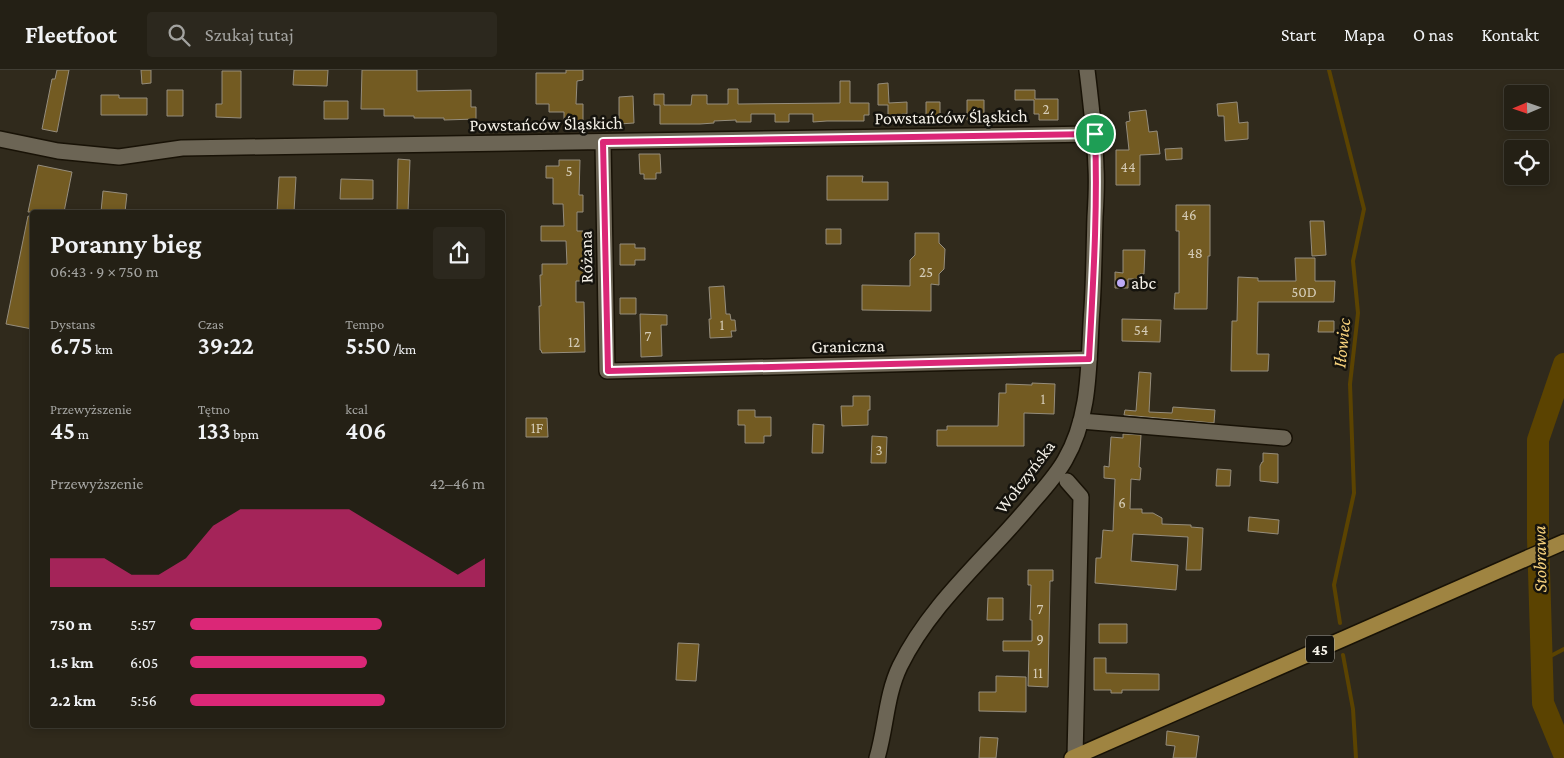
<!DOCTYPE html>
<html lang="pl">
<meta charset="utf-8">
<style>
:root{--surface:#242015;--page:#2c281e;--text:#f1f3f6;--muted:#a3a3a0;--line:#413e34;--accent:#db2777}
body{margin:0;font-family:"Crimson Pro",serif;background:var(--page);color:var(--text);height:100vh;display:flex;flex-direction:column;font-size:19px;white-space:nowrap}
*{box-sizing:border-box;margin:0}
p{font-size:16px;color:var(--muted)}
.icon{flex:none;width:28px;height:28px;fill:none;stroke:currentColor;stroke-width:2;stroke-linecap:round;stroke-linejoin:round}
.map{position:relative;flex:1;overflow:hidden}
.details{position:absolute;left:30px;top:140px;width:475px;height:518px;display:flex;flex-direction:column;background:var(--surface);border-radius:5px;box-shadow:0 2px 8px #0003,0 0 0 1px var(--line)}
.details>*{flex:none}
.needle{width:32px;rotate:268deg}
.controls{position:absolute;left:1504px;top:15px;display:grid;gap:10px}
.controls a{display:grid;place-items:center;width:45px;height:45px;border-radius:5px;background:var(--surface);box-shadow:0 2px 8px #0003,0 0 0 1px var(--line);font-size:25px}
.pin{position:absolute;display:grid;place-items:center;width:42px;height:42px;color:#fff;margin:-21px;border:2px solid #fff;border-radius:50%;box-shadow:0 1px 5px #0007}
.round{display:grid;place-items:center;flex:none;width:52px;height:52px;border-radius:5px;background:var(--page)}
.headline{display:flex;align-items:center;justify-content:space-between;height:85px;padding:0 20px}
h1{font-size:28px;font-weight:600;line-height:38px}
.stats{display:grid;grid-template-columns:repeat(3,1fr);gap:8px;height:85px;padding:5px 20px}
.stats div{display:grid;align-content:center}
.stats b{font-size:25px;font-weight:600}
.stats small{font-size:14px;font-weight:400}
.stats p{font-size:14px}
.chart{height:140px;padding:10px 20px}
.chart p{display:flex;justify-content:space-between}
.chart svg{width:100%;height:90px;margin-top:5px;fill:var(--accent);opacity:.7}
ul{padding:0 20px;list-style:none;font-size:16px}
li{display:grid;grid-template-columns:80px 60px 1fr;align-items:center;height:38px}
li i{height:12px;border-radius:6px;background:var(--accent)}
header{display:flex;align-items:center;gap:30px;box-sizing:border-box;height:70px;padding:0 25px;background:var(--surface);border-bottom:1px solid var(--line)}
header strong{font-size:24px}
nav{display:flex;gap:28px;margin-inline-start:auto;font-size:18px}
.search{width:350px;height:45px;background:var(--page);display:flex;align-items:center;gap:12px;box-sizing:border-box;padding:0 18px;border-radius:5px;color:var(--muted);font-size:19px}
.map>svg:first-child{display:block}
</style>
<header>
<strong>Fleetfoot</strong>
<div class="search"><svg class="icon" aria-label="search" viewBox="0 0 24 24"><circle cx="10" cy="10" r="6"/><path d="M15 15l6 6"/></svg>Szukaj tutaj</div>
<nav><a>Start</a><a>Mapa</a><a>O nas</a><a>Kontakt</a></nav>
</header>
<div class="map">
<svg width="1564" height="688" viewBox="0 0 1564 688">
<rect width="100%" height="100%" fill="#302a1c"/>
<g fill="none" stroke-linecap="round" stroke-linejoin="round">
<!-- stream -->
<path stroke="#5b4301" stroke-width="4" d="M1329,0L1364,139L1353,191L1358,243L1350,314L1354,423L1334,515L1340,553
M1343,585L1353,639L1356,688
M1541,591L1564,579"/>
<!-- river -->
<path stroke="#5b4301" stroke-width="22" d="M1564,294L1538,370V468L1543,633L1564,684"/>
</g>
<!-- building -->
<path fill="#735b22" stroke="#958d7d" d="M57,0H69L57,62L42,59L52,9H55Z
M141,0H151V13L142,14Z
M294,0H328L327,16L293,15Z
M362,0H417V21L471,20V37H476V49L444,50V48H414V46H384V39H361Z
M566,0H583V10L577,11L576,34H583V51H579L577,54H571L569,51H564V42H549V34H536V3H566Z
M222,1H241V48L216,47V34H222Z
M840,11H850V33H869V45H864V51H827L813,52V44H789V52H775V44H751V52H736V50L714,51V53L700,54H660V35H654V24H664V35H691L692,25H707V34H728V19H738V34L840,33Z
M888,13L889,33L907,32V44H902L903,51H888V35H878V14Z
M167,20H183V46H167Z
M1015,20H1035V29H1058V50H1039V44H1034V30H1015Z
M101,25H119V28H147V45H101Z
M633,26L634,53L619,54V27Z
M967,30H984V50H967Z
M324,31H348V49H324Z
M926,32H940V51H926Z
M1237,32L1239,53L1248,52V69L1225,71L1224,46H1218L1217,34Z
M1146,40L1149,62L1157,61L1160,84L1140,85V115H1116V80H1129L1126,52L1130,51L1129,42Z
M1182,78V89L1166,90L1165,79Z
M639,84H660L661,103H656V109H644V104H640Z
M398,89L410,90L408,142H397Z
M559,90H580L579,125H583V142H577V161H583L584,211H576V232H584L585,282L542,283L541,280H540L539,236H541L540,205H542V194H567L566,171H541V156H564L563,134H553V108H546V96H559Z
M38,95L72,102L64,142H28Z
M827,106H863L862,112H888V130H827Z
M279,107H296L294,142H277Z
M341,109L373,110V129H340Z
M103,121L127,124L125,142H101Z
M1176,135H1210V186H1208L1207,239H1174L1175,223H1179V161H1176Z
M28,146L32,147V259L6,254Z
M1310,151H1324L1326,185L1312,186Z
M826,159H841V174H826Z
M915,163H939V173L945,179L944,199L939,204V215L931,214V241L862,240V215L910,216V190L915,185Z
M620,174H635V178H645V190H635V195H620Z
M1123,180H1145L1144,204H1140L1139,209H1128V218H1115V202L1123,203Z
M1295,188H1315V211H1335L1334,232H1258L1257,284H1269L1268,301H1231L1232,251H1237L1238,207L1258,208V211H1296Z
M724,216L726,244H730L731,250H735L736,261H731L732,267L710,268L709,249H711L709,217Z
M620,228H636V244H620Z
M640,244L667,245V255H661L662,286L641,287Z
M1122,249L1161,250L1160,272L1122,271Z
M1319,251H1334V262H1318Z
M1139,302L1151,303L1149,342L1172,343L1173,337L1215,340L1214,353L1124,345L1125,340L1136,341Z
M1032,313L1055,314L1054,344L1024,343V376H937V360H947V356H998L999,323H1006V314L1032,315Z
M853,326H870V340H868V355L842,356L841,336H853Z
M738,340H755V347H771V366H764V373H745V355H738Z
M526,348H547L548,367H526Z
M813,354L824,355L823,383H812Z
M1123,364L1141,365L1139,397L1141,398L1140,410L1131,409L1130,439H1142V443H1153L1162,448V454L1191,455V457L1203,458L1201,500H1186L1188,467L1133,464L1131,491L1178,495L1176,520L1095,513L1096,488H1101L1103,460L1113,461L1115,409L1104,408V396L1109,397L1111,367L1123,368Z
M872,366L887,367L886,393H871Z
M1263,383L1278,384V413L1260,411V396L1262,392H1263Z
M1217,399L1231,400L1230,416H1216Z
M1249,447L1279,450L1278,464L1248,461Z
M1028,500H1053V511H1050L1048,617L1028,616L1029,581H1003V571H1032V550H1030L1031,515H1028Z
M988,528H1003V550H987Z
M1099,554H1127V573H1099Z
M678,573L699,574L696,611L676,610Z
M1094,588H1106V603L1159,604V620H1122V623H1111V620H1094Z
M996,606L1026,607V642L979,641V622H996Z
M1167,661L1199,666L1196,688H1173L1175,676L1166,675Z
M980,667L998,668L996,688H979Z"/>
<g fill="none" stroke-linecap="round" stroke-linejoin="round">
<defs>
<path id="minor" d="M0,69L58,81L119,87L182,78L1095,64
M603,72L607,301L1089,289
M1081,351L1284,368
M1067,411L1081,427L1075,687"/>
<path id="tertiary" d="M877,688C886,658 886,625 900,596C931,533 986,488 1030,435C1042,421 1056,406 1065,390C1092,344 1088,289 1092,238C1094,208 1094,178 1095,147C1096,131 1097,114 1096,98C1095,65 1091,33 1087,0"/>
<path id="primary" d="M1072,688L1564,472"/>
</defs>
<!-- minor casing -->
<use href="#minor" stroke="#181206" stroke-width="18"/>
<!-- tertiary casing -->
<use href="#tertiary" stroke="#181206" stroke-width="18"/>
<!-- primary casing -->
<use href="#primary" stroke="#181206" stroke-width="18"/>
<!-- minor -->
<use href="#minor" stroke="#6c6555" stroke-width="15"/>
<!-- tertiary -->
<use href="#tertiary" stroke="#6c6555" stroke-width="15"/>
<!-- primary -->
<use href="#primary" stroke="#9f8441" stroke-width="15"/>
</g>
<g fill="none" stroke-linecap="round" stroke-linejoin="round">
<defs>
<path id="route" d="M1095,64C1098,139 1093,214 1089,289L608,301L603,72Z"/>
</defs>
<!-- route casing -->
<use href="#route" stroke="#fff" stroke-width="10"/>
<!-- route -->
<use href="#route" stroke="#db2777" stroke-width="6"/>
</g>
<!-- markers -->
<circle fill="#bda9f5" stroke="#15130d" stroke-width="2" cx="1121" cy="213" r="5"/>
<g text-anchor="middle" stroke-width="5" stroke-linejoin="round" paint-order="stroke">
<!-- number labels -->
<g font-size="15" fill="#d5ccb7">
<text x="1046" y="44">2</text>
<text x="1128" y="102">44</text>
<text x="569" y="106">5</text>
<text x="1189" y="150">46</text>
<text x="1195" y="188">48</text>
<text x="926" y="207">25</text>
<text x="1304" y="227">50D</text>
<text x="722" y="260">1</text>
<text x="1141" y="265">54</text>
<text x="648" y="271">7</text>
<text x="574" y="277">12</text>
<text x="1043" y="334">1</text>
<text x="537" y="363">1F</text>
<text x="879" y="385">3</text>
<text x="1122" y="438">6</text>
<text x="1040" y="544">7</text>
<text x="1040" y="574">9</text>
<text x="1038" y="608">11</text>
</g>
<!-- shield labels -->
<rect fill="#15130d" stroke="#b2afa7" stroke-width="1" x="1306" y="565.5" width="28" height="27" rx="4"/>
<g font-size="16" font-weight="bold" fill="#f6f2e9">
<text x="1320" y="585">45</text>
</g>
<!-- street labels -->
<g font-size="18" fill="#f6f2e9" stroke="#15130d">
<text transform="translate(951 47) rotate(-1)" y="6">Powstańców Śląskich</text>
<text transform="translate(546 54) rotate(-1)" y="6">Powstańców Śląskich</text>
<text transform="translate(586 187) rotate(-91)" y="6">Różana</text>
<text transform="translate(848 276) rotate(-1)" y="6">Graniczna</text>
<text transform="translate(1025 407) rotate(-53)" y="6">Wołczyńska</text>
</g>
<!-- poi labels -->
<g font-size="18" fill="#f6f2e9" stroke="#15130d" text-anchor="start">
<text x="1131" y="219">abc</text>
</g>
<!-- water labels -->
<g font-size="19" font-style="italic" fill="#f5d07c" stroke="#15130d">
<text transform="translate(1341 273) rotate(-84)" y="7">Iłowiec</text>
<text transform="translate(1539 489) rotate(-91)" y="7">Stobrawa</text>
</g>
</g>
</svg>
<div class="controls">
<a><svg class="needle" viewBox="-14 -14 28 28"><path d="M0-13l5 13h-10z" fill="#e53935"/><path d="M0 13l5-13h-10z" fill="#a3a3a0"/></svg></a>
<a><svg class="icon" aria-label="locate" viewBox="0 0 24 24"><circle cx="12" cy="12" r="6"/><path d="M12 2v4M12 18v4M2 12h4M18 12h4"/></svg></a>
</div>
<div class="pin" style="left:1095px;top:64px;background:#1e9e55"><svg class="icon" aria-label="arrive" viewBox="0 0 24 24"><path d="M6 21V4h12l-3 4 3 4H6"/></svg></div>
<section class="details">
<div class="headline"><div><h1>Poranny bieg</h1><p>06:43 · 9 × 750 m</p></div><a class="round"><svg class="icon" aria-label="share" viewBox="0 0 24 24"><path d="M12 15V3M7 8l5-5 5 5M5 13v7h14v-7"/></svg></a></div>
<div class="stats">
<div><p>Dystans</p><b>6.75<small> km</small></b></div>
<div><p>Czas</p><b>39:22</b></div>
<div><p>Tempo</p><b>5:50<small> /km</small></b></div>
</div>
<div class="stats">
<div><p>Przewyższenie</p><b>45<small> m</small></b></div>
<div><p>Tętno</p><b>133<small> bpm</small></b></div>
<div><p>kcal</p><b>406</b></div>
</div>
<div class="chart"><p><span>Przewyższenie</span>42–46 m</p>
<svg viewBox="0 0 160 44" preserveAspectRatio="none"><path d="M0 44V30L10 30L20 30L30 38L40 38L50 30L60 14L70 6L80 6L90 6L100 6L110 6L120 14L130 22L140 30L150 38L160 30V44z"/></svg>
</div>
<ul>
<li><b>750 m</b>5:57<i style="width:65%"></i></li>
<li><b>1.5 km</b>6:05<i style="width:60%"></i></li>
<li><b>2.2 km</b>5:56<i style="width:66%"></i></li>
</ul>
</section>
</div>
